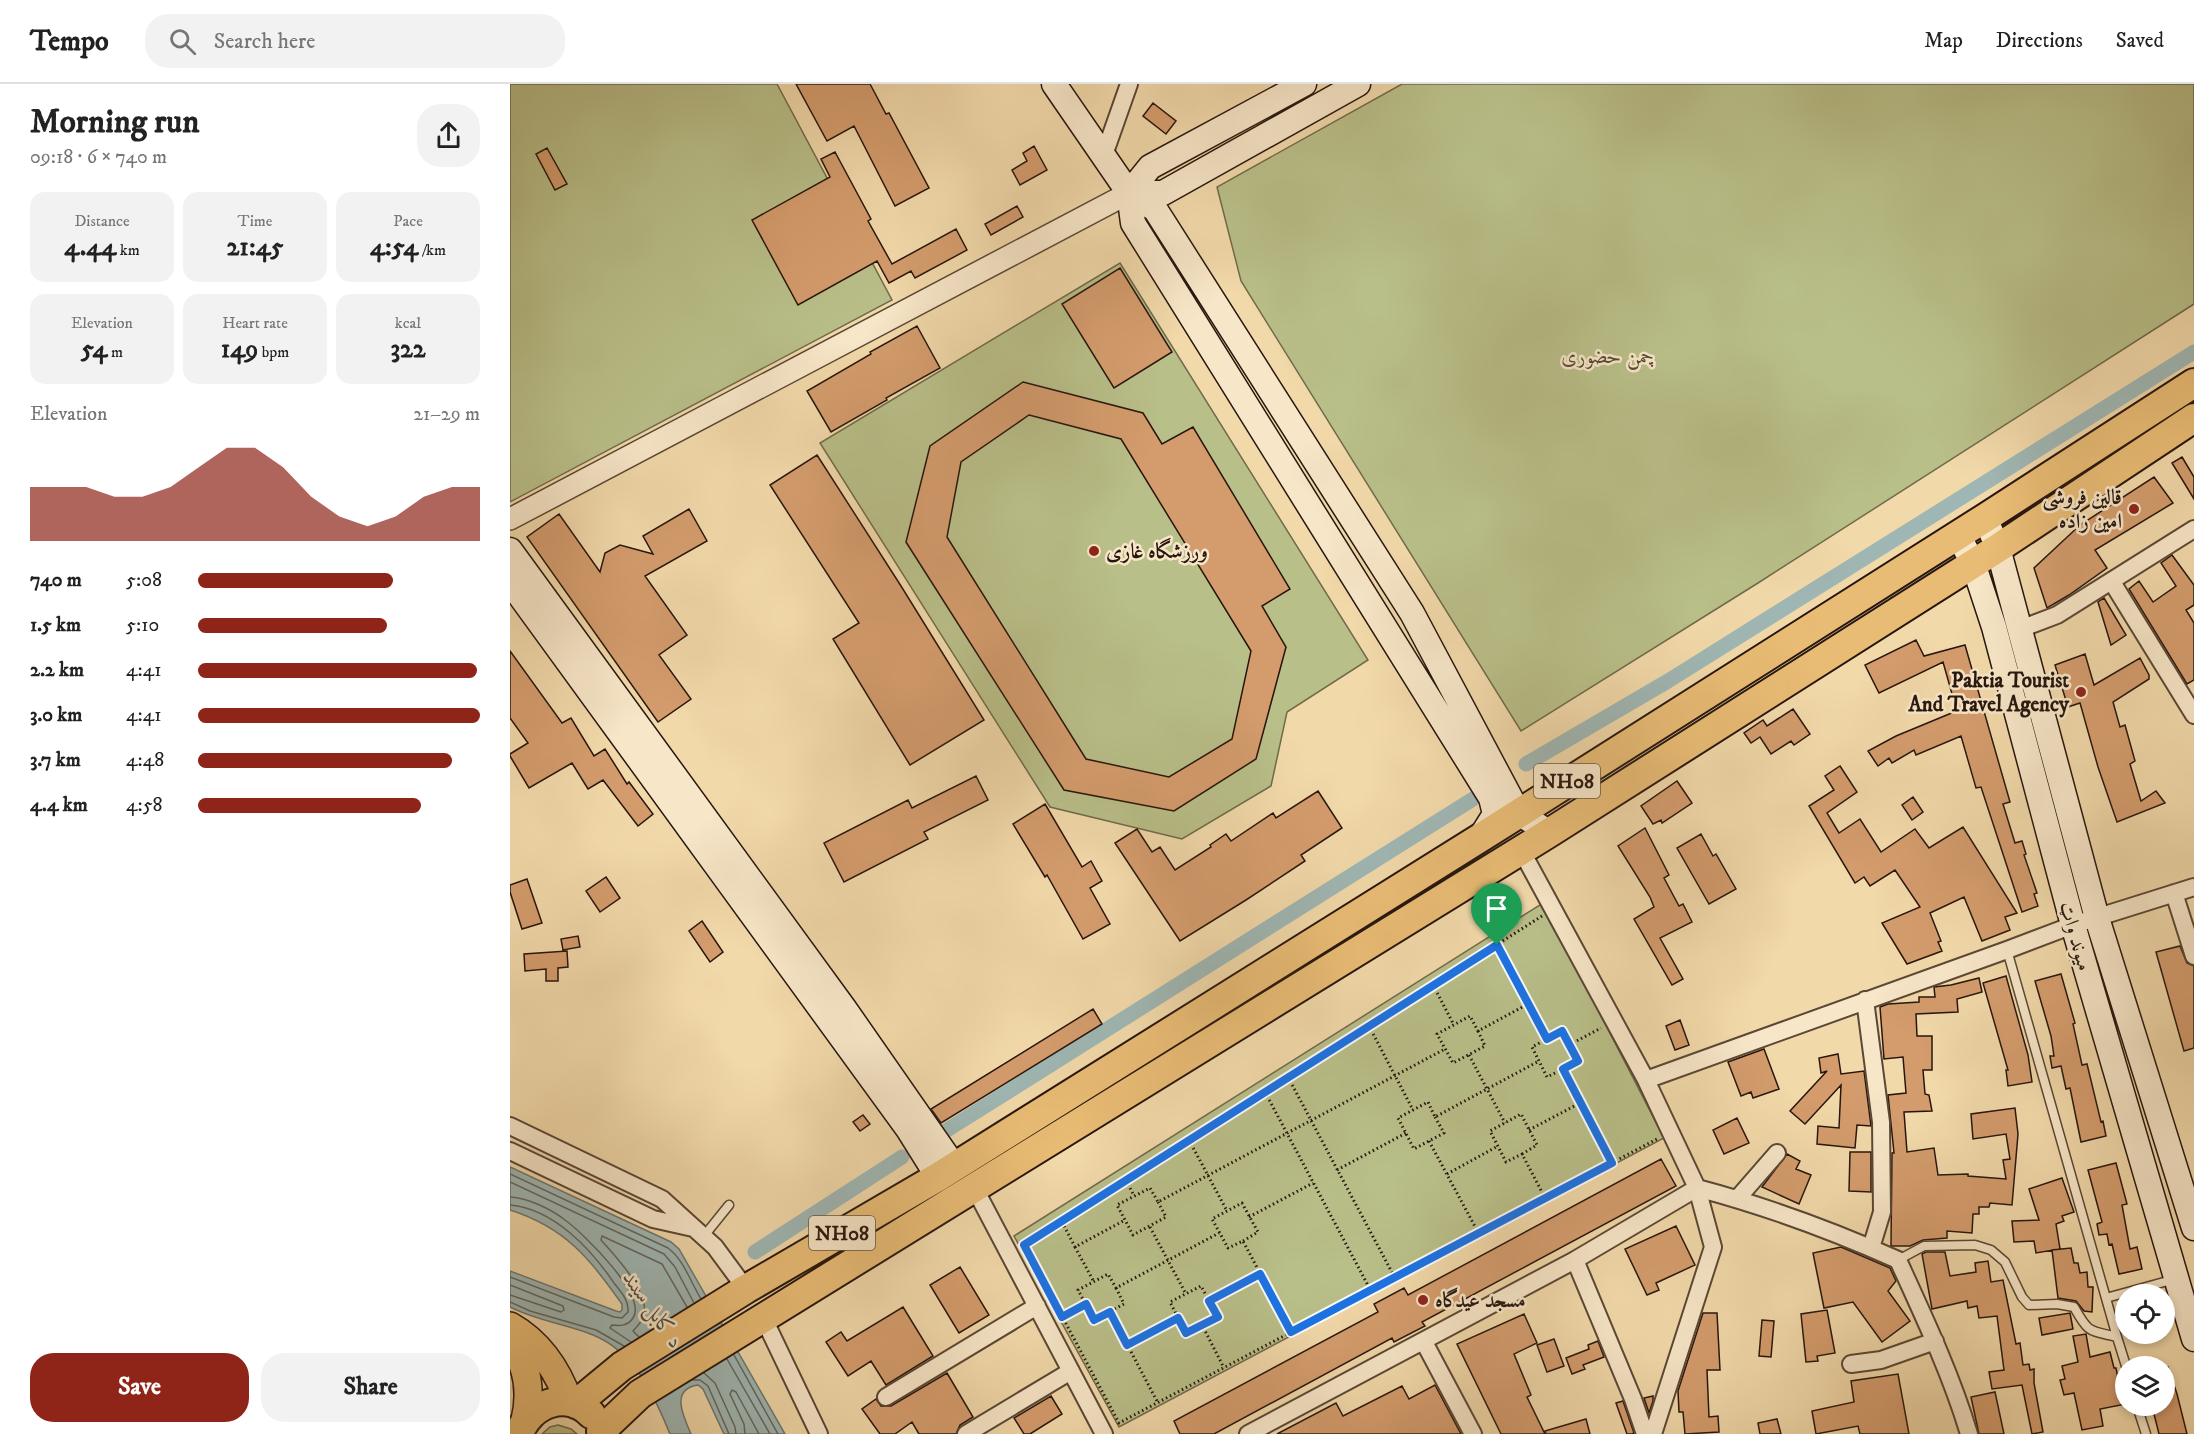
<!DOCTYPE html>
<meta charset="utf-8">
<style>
:root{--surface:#fff;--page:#f2f2f2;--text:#222;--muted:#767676;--line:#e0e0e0;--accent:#8f2418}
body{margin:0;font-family:"IM FELL DW Pica",Amiri,serif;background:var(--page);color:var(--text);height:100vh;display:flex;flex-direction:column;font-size:22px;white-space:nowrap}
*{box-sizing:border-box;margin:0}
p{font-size:20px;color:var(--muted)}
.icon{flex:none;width:33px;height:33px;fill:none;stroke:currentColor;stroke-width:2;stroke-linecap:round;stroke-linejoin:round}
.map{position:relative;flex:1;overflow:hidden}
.details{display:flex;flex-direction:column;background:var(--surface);width:510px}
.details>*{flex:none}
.fabs{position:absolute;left:1605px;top:1200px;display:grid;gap:12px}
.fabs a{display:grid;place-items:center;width:60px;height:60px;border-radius:50%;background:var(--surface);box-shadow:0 3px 9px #0003;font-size:30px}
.pin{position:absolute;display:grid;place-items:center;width:51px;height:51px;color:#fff;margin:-62px -26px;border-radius:50% 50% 50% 0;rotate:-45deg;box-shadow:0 0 6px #0007}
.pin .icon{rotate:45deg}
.round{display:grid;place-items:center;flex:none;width:63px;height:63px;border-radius:24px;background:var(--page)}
.headline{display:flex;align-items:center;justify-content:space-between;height:102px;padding:0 30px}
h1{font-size:33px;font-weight:700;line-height:45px}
.stats{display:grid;grid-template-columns:repeat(3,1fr);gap:9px;height:102px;padding:6px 30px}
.stats div{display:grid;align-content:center;border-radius:15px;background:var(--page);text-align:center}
.stats b{font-size:26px;font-weight:700}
.stats small{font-size:16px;font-weight:400}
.stats p{font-size:16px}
.chart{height:168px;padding:12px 30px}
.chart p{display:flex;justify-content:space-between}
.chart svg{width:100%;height:108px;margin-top:6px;fill:var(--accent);opacity:.7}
.cta{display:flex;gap:12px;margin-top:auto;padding:12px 30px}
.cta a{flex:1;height:69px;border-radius:24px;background:var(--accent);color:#fff;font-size:24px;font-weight:700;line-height:69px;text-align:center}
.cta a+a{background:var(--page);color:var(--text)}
ul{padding:0 30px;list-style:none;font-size:20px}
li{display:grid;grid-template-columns:96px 72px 1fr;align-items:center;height:45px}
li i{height:15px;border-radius:8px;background:var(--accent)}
header{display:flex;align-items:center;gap:36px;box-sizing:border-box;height:84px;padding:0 30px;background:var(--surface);border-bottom:2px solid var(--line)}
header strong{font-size:28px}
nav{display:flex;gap:33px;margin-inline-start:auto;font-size:21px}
.search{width:420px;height:54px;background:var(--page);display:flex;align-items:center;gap:15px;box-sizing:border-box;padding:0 21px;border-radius:24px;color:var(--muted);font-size:22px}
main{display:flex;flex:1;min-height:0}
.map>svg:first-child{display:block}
</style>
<header>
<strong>Tempo</strong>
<div class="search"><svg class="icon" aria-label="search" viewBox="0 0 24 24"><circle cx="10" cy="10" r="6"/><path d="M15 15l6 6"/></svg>Search here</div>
<nav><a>Map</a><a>Directions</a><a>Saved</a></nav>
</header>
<main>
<section class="details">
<div class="headline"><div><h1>Morning run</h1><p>09:18 · 6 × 740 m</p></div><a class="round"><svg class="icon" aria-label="share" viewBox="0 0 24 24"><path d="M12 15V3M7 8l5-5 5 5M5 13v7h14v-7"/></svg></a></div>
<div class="stats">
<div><p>Distance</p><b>4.44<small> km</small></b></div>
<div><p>Time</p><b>21:45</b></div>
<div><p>Pace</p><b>4:54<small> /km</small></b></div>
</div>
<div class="stats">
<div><p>Elevation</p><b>54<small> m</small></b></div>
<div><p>Heart rate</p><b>149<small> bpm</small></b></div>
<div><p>kcal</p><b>322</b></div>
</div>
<div class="chart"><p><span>Elevation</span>21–29 m</p>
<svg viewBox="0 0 160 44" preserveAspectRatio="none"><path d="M0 44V22L10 22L20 22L30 26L40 26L50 22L60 14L70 6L80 6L90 14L100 26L110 34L120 38L130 34L140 26L150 22L160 22V44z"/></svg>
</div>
<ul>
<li><b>740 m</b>5:08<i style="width:69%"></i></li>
<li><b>1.5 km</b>5:10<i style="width:67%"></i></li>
<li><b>2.2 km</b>4:41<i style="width:99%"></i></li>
<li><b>3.0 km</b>4:41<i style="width:100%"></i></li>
<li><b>3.7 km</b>4:48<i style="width:90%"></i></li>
<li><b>4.4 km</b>4:58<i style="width:79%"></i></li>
</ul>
<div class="cta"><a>Save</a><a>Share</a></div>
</section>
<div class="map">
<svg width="1684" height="1350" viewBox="0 0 1684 1350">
<rect width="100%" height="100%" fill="#f2d9aa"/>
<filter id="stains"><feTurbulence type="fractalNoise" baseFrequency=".00333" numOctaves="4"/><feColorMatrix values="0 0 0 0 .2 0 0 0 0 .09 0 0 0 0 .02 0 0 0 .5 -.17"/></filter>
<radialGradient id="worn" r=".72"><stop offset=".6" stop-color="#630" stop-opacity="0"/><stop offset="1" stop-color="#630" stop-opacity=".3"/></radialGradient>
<!-- green -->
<path fill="#b9bf89" stroke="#706a4c" stroke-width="1.5" d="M0,0H267L382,216L0,418Z
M892,0H1684V220L1248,499L1011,647L731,197L707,103Z
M610,179L858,576L777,628L761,702L672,755L540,723L310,359Z
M1033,819L1154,1054L609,1343L504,1152Z
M48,1341L61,1345L67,1350H32L40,1343Z"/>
<!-- water -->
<path fill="#9fb7b4" stroke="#6f7772" stroke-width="1.5" d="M0,1083L161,1158L169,1165L275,1350H214L193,1305L188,1301C160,1305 173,1332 181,1350H160C144,1311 125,1268 83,1251C56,1240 27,1237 0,1223V1187L106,1227L110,1228L112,1226V1220C79,1174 56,1144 0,1126Z"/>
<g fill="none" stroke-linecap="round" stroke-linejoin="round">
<!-- shore -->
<path stroke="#636661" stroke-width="1.5" d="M0,1090L158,1164C174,1176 180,1197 191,1215
M0,1098L154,1170L165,1183L184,1219
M0,1113C18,1114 41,1125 55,1136C73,1149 138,1212 123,1234C118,1242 110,1242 102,1241L100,1244L121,1258
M0,1121C44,1125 81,1165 104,1199C111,1208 119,1216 118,1228L112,1234L104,1233L0,1193
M0,1201L53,1222L54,1226L51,1228L0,1211
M0,1218L20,1227L86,1246L114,1262
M129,1253L123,1247C127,1242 132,1238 134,1232C140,1208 106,1173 91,1156L92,1152L152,1180L177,1223
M224,1271L268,1350
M217,1275L260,1350
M194,1289L205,1299L225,1343L226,1350
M183,1296H190L198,1302L219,1350
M235,1350L234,1340L220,1310L222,1306L226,1308L249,1350"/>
<!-- canal -->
<path stroke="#9fb7b4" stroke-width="15" d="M1016,680L1158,597L1684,268
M429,1051L963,715
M245,1168L392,1073"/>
</g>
<!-- building -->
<path fill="#d49c6d" stroke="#27160e" stroke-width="1.5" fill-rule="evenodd" d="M286,0H360L376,30L379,29L419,104L385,122L344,42L317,57Z
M643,19L666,37L656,50L633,32Z
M524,62L537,86L510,101L502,86L517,77L513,69Z
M37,64L57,100L45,106L26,70Z
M325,68L361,135L358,137L382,180L446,145L457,166L405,194L401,187L379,199L367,177L288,221L242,136L320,93L311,75Z
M507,122L513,133L481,151L475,140Z
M610,184L662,268L604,304L552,220Z
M407,242L430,284L376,314L377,316L321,348L297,307L361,270L360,268Z
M513,298L633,329L652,360L683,343L780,505L752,522L776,563L746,675L664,727L554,706L396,458L420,362ZM519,331L611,355L741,567L722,655L659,693L576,675L437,453L451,378Z
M307,371L391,502L474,636L400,681L323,555L349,539L260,401Z
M1672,373L1684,393V415L1662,379Z
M1644,393L1663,419L1585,466L1597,484L1559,511L1537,524L1524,484L1570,441Z
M179,425L197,457L135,492L177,551L149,571L181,615L148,638L17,453L49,430L90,488L95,469L110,461L143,470L133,452Z
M1662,471L1684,501V521L1676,526L1684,539V596L1677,600L1619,505L1629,497L1643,518L1666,502L1651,479Z
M1594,514L1616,551L1601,561L1588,518Z
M1406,556L1414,572L1455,561L1500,718L1493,720L1505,759L1512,757L1516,770L1514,771L1527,809L1524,810L1528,822L1512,828L1471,703L1466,704L1451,652L1406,671L1404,666L1382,679L1379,674L1368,682L1358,667L1386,652L1444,628L1443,625L1446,624L1433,578L1369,609L1355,581Z
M0,567L52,639L61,634L84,672L95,665L117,700L119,698L143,730L128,742L93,696L78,705L62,679L19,704L0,672V670L18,659L0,634Z
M1575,570L1584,601L1630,574L1639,591V595L1603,618L1610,643L1615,641L1625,677L1620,680L1631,717L1646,707L1655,719L1607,738L1588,683L1570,619L1558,623L1545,581Z
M1283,625L1300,650L1284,661L1281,657L1261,670L1250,653L1241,659L1234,649L1253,636L1257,642Z
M1330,682L1347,708L1317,729L1329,749L1350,735L1371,768L1405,745L1419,764L1453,743L1507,829L1495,833L1500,846L1472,857L1454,813L1420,829L1431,857L1428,858L1432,867L1397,880L1372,839L1410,823L1385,786L1360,802L1354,793L1345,799L1299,722L1324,706L1315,692Z
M466,692L478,716L414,748L418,755L334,798L314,759L398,716L402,724Z
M1167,697L1182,719L1152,739L1151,736L1143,740L1131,722Z
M808,707L832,744L791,771L795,777L736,816L670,857L605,759L627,745L642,768L650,763L665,786L701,763L700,761L716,750L721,757L763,729L766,734Z
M1403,713L1413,728L1402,736L1392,721Z
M535,720L572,783L581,777L592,797L580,804L600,840L573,855L537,791L535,793L503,740Z
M1135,744L1159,791L1154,794L1169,822L1173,820L1182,838L1150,854L1173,895L1162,901L1124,835L1144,823L1140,813L1108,762Z
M1191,750L1203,772L1206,770L1226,805L1199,820L1167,764Z
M96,793L110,814L90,828L76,807Z
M17,795L32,839L12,845L0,808V801Z
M192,837L213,868L200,878L179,847Z
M68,852L70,863L53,866L51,855Z
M1670,862L1677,879L1684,882V964L1674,967L1646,868Z
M57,867L58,883L48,884V897H36V885L15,887L14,870Z
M1551,890L1565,939L1563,940L1572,981L1577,980L1591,1038L1593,1037L1596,1052L1571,1058L1560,1004L1556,1005L1551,982L1542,984L1540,972H1544L1541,952L1525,897Z
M1496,892L1518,971L1522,998L1498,1002L1496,986H1498L1473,899Z
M1469,894L1472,908L1447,915L1448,928L1406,930L1407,952H1422V986H1413L1415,1010L1419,1011L1422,1027L1394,1028L1397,1068L1424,1064L1428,1091L1458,1090V1092L1496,1095L1493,1076L1500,1075L1496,1050L1463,1055L1461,1030L1505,1024L1508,1050L1502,1121L1480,1119L1479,1123H1469V1130H1463L1462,1149L1437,1147V1154L1413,1156L1400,1162H1381L1382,1069H1384L1378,1011L1396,1009L1393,973L1374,975L1370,923L1378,920L1409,918V913H1425L1424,903L1441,901Z
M583,925L592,940L431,1039L421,1025Z
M1170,936L1179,961L1165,966L1156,942Z
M1254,965L1269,1005L1243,1014L1241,1008L1231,1012L1218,978Z
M1328,970L1331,990L1354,987L1361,1042L1347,1041L1345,1064L1307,1060L1308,1042L1329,1044L1331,1001L1295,1040L1280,1027L1317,987L1311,989L1309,974Z
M353,1031L360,1040L350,1047L343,1038Z
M1227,1034L1239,1059L1214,1070L1203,1046Z
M1340,1068H1361V1108L1339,1107Z
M1277,1070L1290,1077L1286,1085L1301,1091L1289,1120L1252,1103Z
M1151,1075L1166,1102L912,1238L915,1242L884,1258L882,1254L704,1350H670L664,1337L868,1228L864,1220L894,1204L898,1211Z
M1606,1079L1617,1120L1612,1121L1620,1165L1627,1163L1632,1185L1609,1190L1602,1160L1599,1161L1597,1150L1589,1151L1587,1140L1592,1138L1578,1086Z
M1552,1094L1564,1128L1552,1132L1554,1137L1546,1140L1550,1165L1526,1169L1524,1157L1504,1158L1502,1137L1529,1136L1519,1105Z
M1166,1142L1185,1181L1146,1199L1149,1206L1137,1211L1115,1165Z
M1331,1163L1380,1184L1386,1197L1378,1207L1400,1237L1372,1258L1343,1218L1314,1224L1303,1169Z
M1561,1164L1564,1179H1568L1570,1189L1577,1188L1578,1203H1583L1582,1228L1574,1227L1566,1217L1548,1214L1542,1166Z
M1416,1168H1435L1440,1192L1466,1188L1465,1179L1478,1177L1481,1198L1493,1196L1506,1260L1510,1259L1513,1281L1519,1280L1520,1286L1524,1285V1299L1533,1348L1522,1350L1512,1301L1482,1305L1479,1288L1494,1286L1487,1232L1469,1234L1467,1222L1458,1224L1457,1217L1422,1225L1412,1170Z
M450,1183L479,1231L449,1249L420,1201Z
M393,1223L423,1272L376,1301L361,1277L338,1292L316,1258L331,1248L337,1257Z
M1317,1226L1325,1269L1307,1272L1308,1277L1296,1278L1291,1230Z
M1193,1229H1207L1210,1286H1197L1199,1333L1208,1332L1209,1348L1175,1350L1173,1328H1169L1168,1307Z
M1560,1229L1563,1245L1532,1251L1529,1234Z
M1014,1230L1027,1259L1004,1270L1021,1311L1017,1313L1035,1350H991L947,1260Z
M1252,1236L1264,1237L1261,1273L1249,1272Z
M1576,1250L1580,1273L1600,1268L1604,1284H1606L1608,1294L1611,1293L1616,1320L1590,1325L1593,1342L1572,1346L1564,1309L1554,1311L1550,1296L1555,1295L1552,1282L1568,1278L1563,1252Z
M1044,1255L1054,1282L1037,1288L1027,1261Z
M1088,1257L1094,1273L1073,1281L1075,1285L1062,1290L1056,1274L1079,1265L1078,1261Z
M1658,1283L1667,1310L1677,1350H1649L1642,1322H1654V1284Z
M437,1289L463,1333L450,1341L446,1350H409L402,1338L385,1350H370L352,1325L366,1315L371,1322H381Z
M1388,1290L1399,1350H1350L1348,1342L1306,1350L1302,1327L1344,1318L1341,1297Z
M925,1301L951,1350H767L826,1319L833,1332L892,1302L899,1315Z
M1485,1308L1494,1350H1469L1461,1313Z
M541,1312L552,1330L520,1350H514L504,1334Z
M1143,1312V1317L1139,1329L1134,1314Z
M1113,1317L1124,1349L1122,1350H1117L1106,1319Z
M1076,1335L1080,1350H1036L1035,1347Z
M1267,1335L1271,1350H1250L1248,1339Z"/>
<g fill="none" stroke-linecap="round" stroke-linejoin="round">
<defs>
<path id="service" d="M1497,866L1607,1253
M194,1152L219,1121
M1388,1176L1414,1162L1465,1161L1481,1166L1495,1178L1512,1213L1519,1221L1547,1220L1564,1223C1579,1250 1579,1246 1607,1253L1616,1282
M1596,1214L1665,1195
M1627,1322L1636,1350"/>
<path id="minor" d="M594,71L619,0
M1602,498L1684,631
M1510,545L1547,531L1684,445
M1011,766L1136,996L1187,1104L1203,1163L1143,1350
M1664,809L1684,872
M1355,916L1371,1038L1372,1128L1361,1164
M1136,996L1497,866L1563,841L1684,803
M0,1042L152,1115L205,1163L236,1205
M0,1067L143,1135L183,1144
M465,1105L594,1350
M1227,1115L1267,1069
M1065,1176L1123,1315L1135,1350
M253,1233L309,1350
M914,1258L963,1350
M1341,1280L1371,1276L1425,1257
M376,1313L527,1222
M456,1350L561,1287
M738,1350L1065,1176L1187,1104C1255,1122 1323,1147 1388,1176C1414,1233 1441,1290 1459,1350"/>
<path id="tertiary" d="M0,435L619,109"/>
<path id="secondary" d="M544,0L619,109L645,125L902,529L1008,728L1039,749
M619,109L623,139L981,714L985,730L970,754
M619,109H653L848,0
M619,109L640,83L794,0
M1475,434L1488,464L1587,834L1684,1144
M1448,451L1463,479L1484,543L1563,841L1684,1255
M0,466L334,924L444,1082
M0,498L398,1045L428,1093"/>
<path id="primary" d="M0,1242C30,1259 48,1287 59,1318
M0,1256C18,1281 22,1307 15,1336"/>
<path id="trunk" d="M66,1320L112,1282L236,1205L428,1093L970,754L1475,434L1684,299
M91,1347L130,1310L1039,749L1488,464L1684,334
M9,1350C19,1320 57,1305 81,1330"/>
</defs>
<!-- service casing -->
<use href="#service" stroke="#5a4735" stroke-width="11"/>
<!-- minor casing -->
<use href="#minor" stroke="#5a4735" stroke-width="20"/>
<!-- tertiary casing -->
<use href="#tertiary" stroke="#5a4735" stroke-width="24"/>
<!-- secondary casing -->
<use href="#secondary" stroke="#27160e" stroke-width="27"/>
<!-- primary casing -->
<use href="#primary" stroke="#27160e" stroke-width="30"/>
<!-- trunk casing -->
<use href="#trunk" stroke="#27160e" stroke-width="32"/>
<!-- path -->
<path stroke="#27160e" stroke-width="3" stroke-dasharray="1.5 3" stroke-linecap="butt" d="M1032,832L514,1161L609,1339L1147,1055
M987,861L1037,955
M923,901L944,941
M859,942L903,1026
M968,947L975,962L943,979L927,950L960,932L968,947L1018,920
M1059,961L1091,944
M959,971L995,1039
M1053,985L1068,977L1052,947L1022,963L1037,993L1053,985L1102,1079
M778,993L885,1194
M755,1008L861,1207
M925,1033L934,1049L904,1065L888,1034L918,1018L925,1033L1029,977
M1019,1046L1070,1019
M679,1056L717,1127
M919,1057L969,1150
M1012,1070L1027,1061L1011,1030L980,1047L996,1078L1012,1070L1035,1114
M827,1086L896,1049
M937,1090L988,1062
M616,1096L624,1112
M648,1118L656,1133L623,1151L607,1121L640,1104L648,1118L935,965
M739,1133L803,1099
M552,1138L565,1163L615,1136
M640,1143L676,1210
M733,1157L748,1148L732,1119L702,1135L718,1164L733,1157L781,1248
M565,1163L584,1198
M606,1204L614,1220L584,1236L568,1206L598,1190L606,1204L709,1149
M699,1217L750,1190
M600,1228L648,1319
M552,1233L576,1220
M692,1241L708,1233L691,1202L660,1218L676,1249L692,1241L714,1284
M617,1261L668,1234"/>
<!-- service -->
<use href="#service" stroke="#f7e6c8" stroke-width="8"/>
<!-- minor -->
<use href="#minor" stroke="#f7e6c8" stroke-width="16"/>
<!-- tertiary -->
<use href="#tertiary" stroke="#f7e6c8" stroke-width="21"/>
<!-- secondary -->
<use href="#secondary" stroke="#f7e6c8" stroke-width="24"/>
<!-- primary -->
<use href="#primary" stroke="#e9bc75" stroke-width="27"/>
<!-- trunk -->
<use href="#trunk" stroke="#e9bc75" stroke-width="28"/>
</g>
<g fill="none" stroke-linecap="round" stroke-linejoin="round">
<defs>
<path id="route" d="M987,861L1037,955L1052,947L1068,977L1053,985L1102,1079L781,1248L750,1190L699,1217L708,1233L676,1249L668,1234L617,1261L600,1228L584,1236L576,1220L552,1233L514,1161Z"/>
</defs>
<!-- route casing -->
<use href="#route" stroke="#fff" stroke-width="12"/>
<!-- route -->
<use href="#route" stroke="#1a73e8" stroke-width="8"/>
</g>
<!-- markers -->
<g fill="#8f2418" stroke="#f7e6c8" stroke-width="2">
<circle cx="1624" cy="425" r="6"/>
<circle cx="584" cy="467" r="6"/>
<circle cx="1571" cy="608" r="6"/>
<circle cx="913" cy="1216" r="6"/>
</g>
<g text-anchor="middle" stroke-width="5" stroke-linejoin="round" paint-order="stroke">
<!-- shield labels -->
<g fill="#f7e6c8" stroke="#655446" stroke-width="1.5">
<rect x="1024" y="680" width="66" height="34" rx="4.5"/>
<rect x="299" y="1132" width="66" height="34" rx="4.5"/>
</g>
<g font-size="20" font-weight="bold" fill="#27160e">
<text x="1057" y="704">NH08</text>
<text x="332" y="1156">NH08</text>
</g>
<!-- park labels -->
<g font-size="21" font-style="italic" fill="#534933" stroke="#f7e6c8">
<text x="1098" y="279">چمن حضوری</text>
</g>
<!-- poi labels -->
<g font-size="21" font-weight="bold" fill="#27160e" stroke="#f7e6c8" text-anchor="end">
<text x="1612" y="420">قالین فروشی<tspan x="1612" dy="24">امین زاده</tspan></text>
<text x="596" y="474" text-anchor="start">ورزشگاه غازی</text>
<text x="1559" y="603">Paktia Tourist<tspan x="1559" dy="24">And Travel Agency</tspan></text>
<text x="925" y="1223" text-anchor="start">مسجد عیدگاه</text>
</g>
<!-- street labels -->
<g font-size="21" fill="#27160e" stroke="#f7e6c8">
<text transform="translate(1566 852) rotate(74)" y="7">میوند واټ</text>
</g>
<!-- water labels -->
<g font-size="22" font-style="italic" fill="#514e48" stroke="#f7e6c8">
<text transform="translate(144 1225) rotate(55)" y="8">د کابل سيند</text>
</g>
</g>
<rect width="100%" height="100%" filter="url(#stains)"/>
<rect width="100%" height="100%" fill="url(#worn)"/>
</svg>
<div class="fabs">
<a><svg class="icon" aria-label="locate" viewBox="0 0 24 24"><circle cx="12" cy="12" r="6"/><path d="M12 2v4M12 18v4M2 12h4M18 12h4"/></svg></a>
<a><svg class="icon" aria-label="layers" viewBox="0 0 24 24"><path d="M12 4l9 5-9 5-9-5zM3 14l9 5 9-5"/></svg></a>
</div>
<div class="pin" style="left:987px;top:861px;background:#1e9e55"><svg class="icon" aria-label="arrive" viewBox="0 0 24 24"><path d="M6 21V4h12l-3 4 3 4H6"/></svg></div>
</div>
</main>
